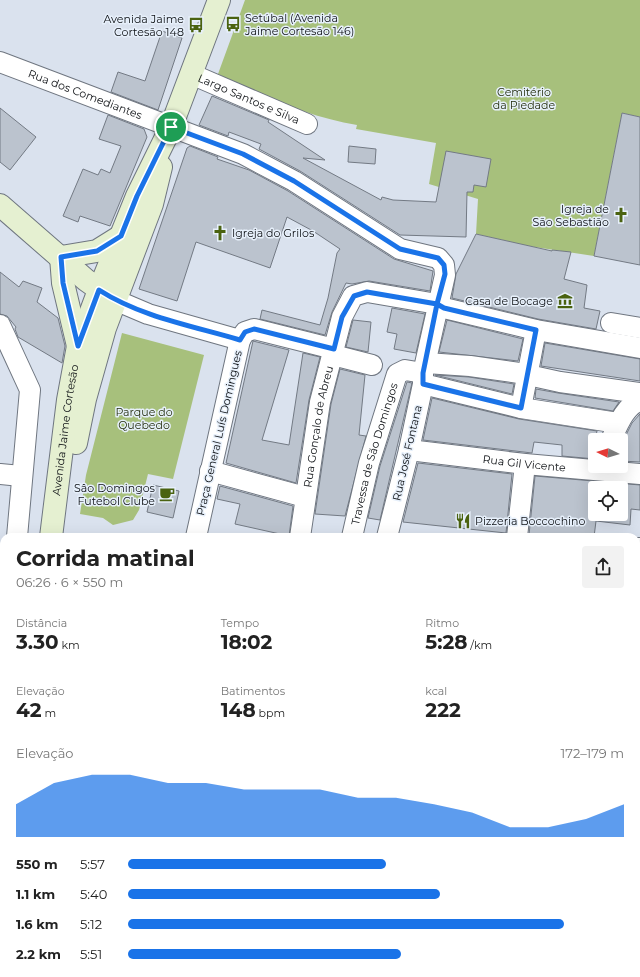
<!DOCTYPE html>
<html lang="pt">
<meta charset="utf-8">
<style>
:root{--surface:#fff;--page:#f2f2f2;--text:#222;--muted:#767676;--accent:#1a73e8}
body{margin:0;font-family:Montserrat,sans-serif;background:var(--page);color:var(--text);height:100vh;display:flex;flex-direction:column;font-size:15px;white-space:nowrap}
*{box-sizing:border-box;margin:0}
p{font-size:13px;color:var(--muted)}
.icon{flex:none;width:22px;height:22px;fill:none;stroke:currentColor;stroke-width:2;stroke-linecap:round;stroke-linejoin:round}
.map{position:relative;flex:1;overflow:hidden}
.side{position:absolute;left:0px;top:533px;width:640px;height:444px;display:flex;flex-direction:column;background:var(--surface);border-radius:12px 12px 0 0;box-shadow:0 4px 16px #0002}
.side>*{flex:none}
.needle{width:26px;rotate:275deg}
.fabs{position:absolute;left:588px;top:433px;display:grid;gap:8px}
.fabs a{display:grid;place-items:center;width:40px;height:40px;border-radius:4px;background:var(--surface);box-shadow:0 4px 16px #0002;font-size:20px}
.pin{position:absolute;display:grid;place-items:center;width:34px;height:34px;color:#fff;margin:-17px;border:2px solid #fff;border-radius:50%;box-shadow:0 1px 4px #0007}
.round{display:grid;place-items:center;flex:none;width:42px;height:42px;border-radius:4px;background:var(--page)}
.head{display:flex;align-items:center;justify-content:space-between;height:68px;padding:0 16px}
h1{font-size:22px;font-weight:700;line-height:30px}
.metrics{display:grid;grid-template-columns:repeat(3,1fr);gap:6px;height:68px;padding:4px 16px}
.metrics div{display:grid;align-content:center}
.metrics b{font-size:20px;font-weight:700}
.metrics small{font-size:11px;font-weight:400}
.metrics p{font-size:11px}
.chart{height:112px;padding:8px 16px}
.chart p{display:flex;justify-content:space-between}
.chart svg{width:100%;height:72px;margin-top:4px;fill:var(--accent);opacity:.7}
ul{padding:0 16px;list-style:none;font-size:13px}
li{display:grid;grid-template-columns:64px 48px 1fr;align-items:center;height:30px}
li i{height:10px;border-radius:5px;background:var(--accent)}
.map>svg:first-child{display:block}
</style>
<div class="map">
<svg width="640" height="977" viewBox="0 0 640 977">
<rect width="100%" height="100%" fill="#dae2ee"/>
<!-- green -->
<path fill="#a7c07c" d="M245,0H640V117L622,113L594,256L528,246L476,234L478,199L429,184L436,143L356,129L357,125C308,117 262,96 218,74Z
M122,333L204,355L173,479L148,474L139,510L133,520L113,525L103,518L80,514L86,475Z"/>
<!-- building -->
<path fill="#bbc3ce" stroke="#737a84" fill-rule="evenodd" d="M162,31L182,38L158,110L111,92L118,72L145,81Z
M212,96L269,120L268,122L325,160L303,158L381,200L382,197L393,200L436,202L446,151L491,159L486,187L474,185L473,192H467L466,237L400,235L300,171L259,149L261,144L229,132L228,136L199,125Z
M0,108L36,137L10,170L0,162Z
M622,113L640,117V265L594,256Z
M108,115L144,129L147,137L110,226L80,216L78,222L63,216L83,169L98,175L101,169L110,173L121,146L99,139Z
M190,146L218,157L217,159L249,170L288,191L394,259L433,271L430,291L369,281L352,284L346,283L332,312L325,335L260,319L262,310L320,325L328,298L337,253L340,249L313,231L287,217L270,268L196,242L177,301L139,289L187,148Z
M349,146L376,149L375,164L348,162Z
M476,234L552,251V250L571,252L564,279L587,285L584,308L600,311L596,329L538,319L452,298L456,274Z
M0,272L19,287L23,281L42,288L37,302L58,318L65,346L62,363L18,337L15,329L16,327L7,316L0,314Z
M392,308L425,314L416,353L394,349L397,334L387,332Z
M353,320L371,322L368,352L346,347Z
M447,320L523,339L518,361L439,352Z
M253,341L289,350L262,440L289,445L303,353L320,357L309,400L296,483L226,463Z
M545,343L640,359V381L541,366Z
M340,369L365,375L359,435L366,436L345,516L315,514L331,404Z
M435,375L469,377L514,384L512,394Z
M407,382L412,383L380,520L368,518L380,466Z
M536,389L558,393L619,402L613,411L535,398Z
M432,398L519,419L597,431L595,440V459L562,456V445L534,442L532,453L423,440Z
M640,414V462L621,461V445L632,423Z
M418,463L512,474L506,533L403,522Z
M535,476L640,485V510L631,509L630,525L596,521L594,537H553L529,535ZM595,488H621V514H595Z
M153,485L179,491L173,518L147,512Z
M220,486L293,506L289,536L235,524L240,504L217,499Z"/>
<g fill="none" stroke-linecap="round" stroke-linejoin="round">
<!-- street-tunnel -->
<path stroke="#bbc2cd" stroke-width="20" stroke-dasharray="20 10" stroke-linecap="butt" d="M636,814H640"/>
<defs>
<g id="street">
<path id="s1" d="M0,62L243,154L294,181L400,249L438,258L444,265L445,275L423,373V384L409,450L387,537"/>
<path id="s2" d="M191,74L307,124"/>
<path d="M115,300L148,314L240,340L196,537"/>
<path d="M611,323L640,328"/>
<path d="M0,325L30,390L17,537"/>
<path d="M240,340L245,332L254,329L334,349"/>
<path d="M333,355L372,365"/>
<path d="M426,363L470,366L519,373L560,382L640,393"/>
<path d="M423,384L521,408L618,423"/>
<path d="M521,408L536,330"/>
<path d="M611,440C617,427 625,405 640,401"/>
<path id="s3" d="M409,450L525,464L640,474"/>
<path d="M210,471L305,497"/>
<path d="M0,474L21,476"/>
<path id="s4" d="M300,537L320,402L342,317L353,296L367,292L437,304L444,308L536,330L640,348"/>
<path id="s5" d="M352,537L369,463L397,374L405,370L423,373"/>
<path d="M517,537L525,464"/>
<path d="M636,548H640"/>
<path d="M0,593L4,594"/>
<path d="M0,632L4,631"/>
<path d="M636,684L640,685"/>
<path d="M636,941L637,932"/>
<path d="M92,973L93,977"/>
<path d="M432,973L449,977"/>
<path d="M532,973L549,977"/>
<path d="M116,977V973"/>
<path d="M217,977V973"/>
<path d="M330,977L331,973"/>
<path d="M502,977L504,973"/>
<path d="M584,977L585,973"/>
<path d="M627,977L628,973"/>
</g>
<g id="secondary">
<path d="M0,205L86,280L110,297"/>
<path d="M61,257L63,283L78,346"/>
<path d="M61,257L97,251L121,236"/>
<path d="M76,443L85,399L105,328L152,204L161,167"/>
<path id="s6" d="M51,537L68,400L78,346L99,290L137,196L171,127L219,0"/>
<path d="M0,652L4,650"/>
<path d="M0,672L4,674"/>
<path d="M6,977V973"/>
</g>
</defs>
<!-- street casing -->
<use href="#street" stroke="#6f7680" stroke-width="22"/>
<!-- secondary casing -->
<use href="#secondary" stroke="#6f7680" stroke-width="24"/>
<!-- street -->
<use href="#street" stroke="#fff" stroke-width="20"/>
<!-- secondary -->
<use href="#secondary" stroke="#e5f0d1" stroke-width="22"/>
<!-- rail -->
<path stroke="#61666e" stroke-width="3" stroke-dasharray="2 4" stroke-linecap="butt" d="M0,571H4"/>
</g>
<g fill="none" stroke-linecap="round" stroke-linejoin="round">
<defs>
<path id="route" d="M171,127L137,196L121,236L97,251L61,257L63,283L78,346L99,290C141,317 193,326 240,340L245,332L254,329L334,349L342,317L354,296L367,292L437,304L423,373V384L521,408L536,330L444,308L437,304L445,274L444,265L438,258L400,249L294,181L243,154L171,127"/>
</defs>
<!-- route casing -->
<use href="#route" stroke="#fff" stroke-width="8"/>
<!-- route -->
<use href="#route" stroke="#1a73e8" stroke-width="5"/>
</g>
<!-- icons -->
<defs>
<symbol id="bus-bare" viewBox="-9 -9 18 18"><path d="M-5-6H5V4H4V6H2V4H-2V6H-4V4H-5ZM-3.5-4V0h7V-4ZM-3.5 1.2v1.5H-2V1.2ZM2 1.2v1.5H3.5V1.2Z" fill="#4a6210" stroke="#e7f0fb" stroke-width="2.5" paint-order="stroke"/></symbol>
<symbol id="church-bare" viewBox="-9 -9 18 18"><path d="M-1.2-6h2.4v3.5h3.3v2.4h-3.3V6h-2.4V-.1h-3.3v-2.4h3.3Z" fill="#4a6210" stroke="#e7f0fb" stroke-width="2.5" paint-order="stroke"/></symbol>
<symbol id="museum-bare" viewBox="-9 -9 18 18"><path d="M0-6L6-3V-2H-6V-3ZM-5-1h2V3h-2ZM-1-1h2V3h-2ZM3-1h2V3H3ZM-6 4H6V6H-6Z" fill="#4a6210" stroke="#e7f0fb" stroke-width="2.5" paint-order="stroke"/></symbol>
<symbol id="cafe-bare" viewBox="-9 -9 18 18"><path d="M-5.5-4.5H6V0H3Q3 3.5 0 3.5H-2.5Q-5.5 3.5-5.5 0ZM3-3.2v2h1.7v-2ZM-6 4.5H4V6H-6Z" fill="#4a6210" stroke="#e7f0fb" stroke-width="2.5" paint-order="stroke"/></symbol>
<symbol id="restaurant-bare" viewBox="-9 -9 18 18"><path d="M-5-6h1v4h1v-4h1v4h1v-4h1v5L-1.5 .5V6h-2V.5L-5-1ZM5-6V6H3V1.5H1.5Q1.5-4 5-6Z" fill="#4a6210" stroke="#e7f0fb" stroke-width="2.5" paint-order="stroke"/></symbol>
</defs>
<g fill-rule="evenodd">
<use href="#bus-bare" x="222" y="13" width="22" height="22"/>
<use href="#bus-bare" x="185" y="14" width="22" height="22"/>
<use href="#church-bare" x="610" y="204" width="22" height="22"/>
<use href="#church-bare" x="209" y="222" width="22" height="22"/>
<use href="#museum-bare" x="554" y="290" width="22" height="22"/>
<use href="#cafe-bare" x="156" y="483" width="22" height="22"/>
<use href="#restaurant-bare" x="452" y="510" width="22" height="22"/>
</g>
<g text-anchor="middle" stroke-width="3" stroke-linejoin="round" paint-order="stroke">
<!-- poi labels -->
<g font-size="11" fill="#0d1014" stroke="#e7f0fb" text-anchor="end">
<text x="245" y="22" text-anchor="start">Setúbal (Avenida<tspan x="245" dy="13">Jaime Cortesão 146)</tspan></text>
<text x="184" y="23">Avenida Jaime<tspan x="184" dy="13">Cortesão 148</tspan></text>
<text x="609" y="213">Igreja de<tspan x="609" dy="13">São Sebastião</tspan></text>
<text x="232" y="237" text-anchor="start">Igreja do Grilos</text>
<text x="553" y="305">Casa de Bocage</text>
<text x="155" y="492">Sâo Domingos<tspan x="155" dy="13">Futebol Clube</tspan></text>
<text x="475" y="525" text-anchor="start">Pizzeria Boccochino</text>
</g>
<!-- park labels -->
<g font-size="11" fill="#242f0e" stroke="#e7f0fb">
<text x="524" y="96">Cemitério<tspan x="524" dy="13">da Piedade</tspan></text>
<text x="144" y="416">Parque do<tspan x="144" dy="13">Quebedo</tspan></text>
</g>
<!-- street labels -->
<g font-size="11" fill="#0d1014" stroke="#e7f0fb">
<text dy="4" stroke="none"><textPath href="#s1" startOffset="91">Rua dos Comediantes</textPath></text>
<text dy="4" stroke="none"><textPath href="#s2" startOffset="63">Largo Santos e Silva</textPath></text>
<text dy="4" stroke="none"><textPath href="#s4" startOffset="112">Rua Gonçalo de Abreu</textPath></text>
<text dy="4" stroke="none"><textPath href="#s6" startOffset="108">Avenida Jaime Cortesão</textPath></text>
<text transform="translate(219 433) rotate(-77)" y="4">Praça General Luís Domingues</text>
<text transform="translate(407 453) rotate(-77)" y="4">Rua José Fontana</text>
<text dy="4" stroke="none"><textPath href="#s5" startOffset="86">Travessa de São Domingos</textPath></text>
<text dy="4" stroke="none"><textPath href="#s3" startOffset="116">Rua Gil Vicente</textPath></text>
</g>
</g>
</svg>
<div class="fabs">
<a><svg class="needle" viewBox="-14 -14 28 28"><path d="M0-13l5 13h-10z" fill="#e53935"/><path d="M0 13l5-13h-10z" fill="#767676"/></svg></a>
<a><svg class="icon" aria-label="locate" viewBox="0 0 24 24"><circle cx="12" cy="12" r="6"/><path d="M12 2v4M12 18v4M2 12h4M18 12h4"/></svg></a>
</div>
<div class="pin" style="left:171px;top:127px;background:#1e9e55"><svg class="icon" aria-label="arrive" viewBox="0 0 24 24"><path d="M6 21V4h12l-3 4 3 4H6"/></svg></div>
<section class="side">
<div class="head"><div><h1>Corrida matinal</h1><p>06:26 · 6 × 550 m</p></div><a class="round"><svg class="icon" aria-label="share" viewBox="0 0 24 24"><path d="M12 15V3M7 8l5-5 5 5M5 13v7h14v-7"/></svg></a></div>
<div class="metrics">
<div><p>Distância</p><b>3.30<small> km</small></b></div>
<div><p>Tempo</p><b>18:02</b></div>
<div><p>Ritmo</p><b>5:28<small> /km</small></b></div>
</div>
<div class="metrics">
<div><p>Elevação</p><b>42<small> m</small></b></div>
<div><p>Batimentos</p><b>148<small> bpm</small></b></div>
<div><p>kcal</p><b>222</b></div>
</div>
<div class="chart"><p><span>Elevação</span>172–179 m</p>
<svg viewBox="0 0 160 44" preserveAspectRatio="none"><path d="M0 44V24L10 11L20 6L30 6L40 11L50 11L60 15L70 15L80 15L90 20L100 20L110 24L120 29L130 38L140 38L150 33L160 24V44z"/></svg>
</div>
<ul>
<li><b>550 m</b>5:57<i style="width:52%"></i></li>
<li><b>1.1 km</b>5:40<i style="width:63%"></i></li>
<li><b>1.6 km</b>5:12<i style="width:88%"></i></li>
<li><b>2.2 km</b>5:51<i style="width:55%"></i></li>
</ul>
</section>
</div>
